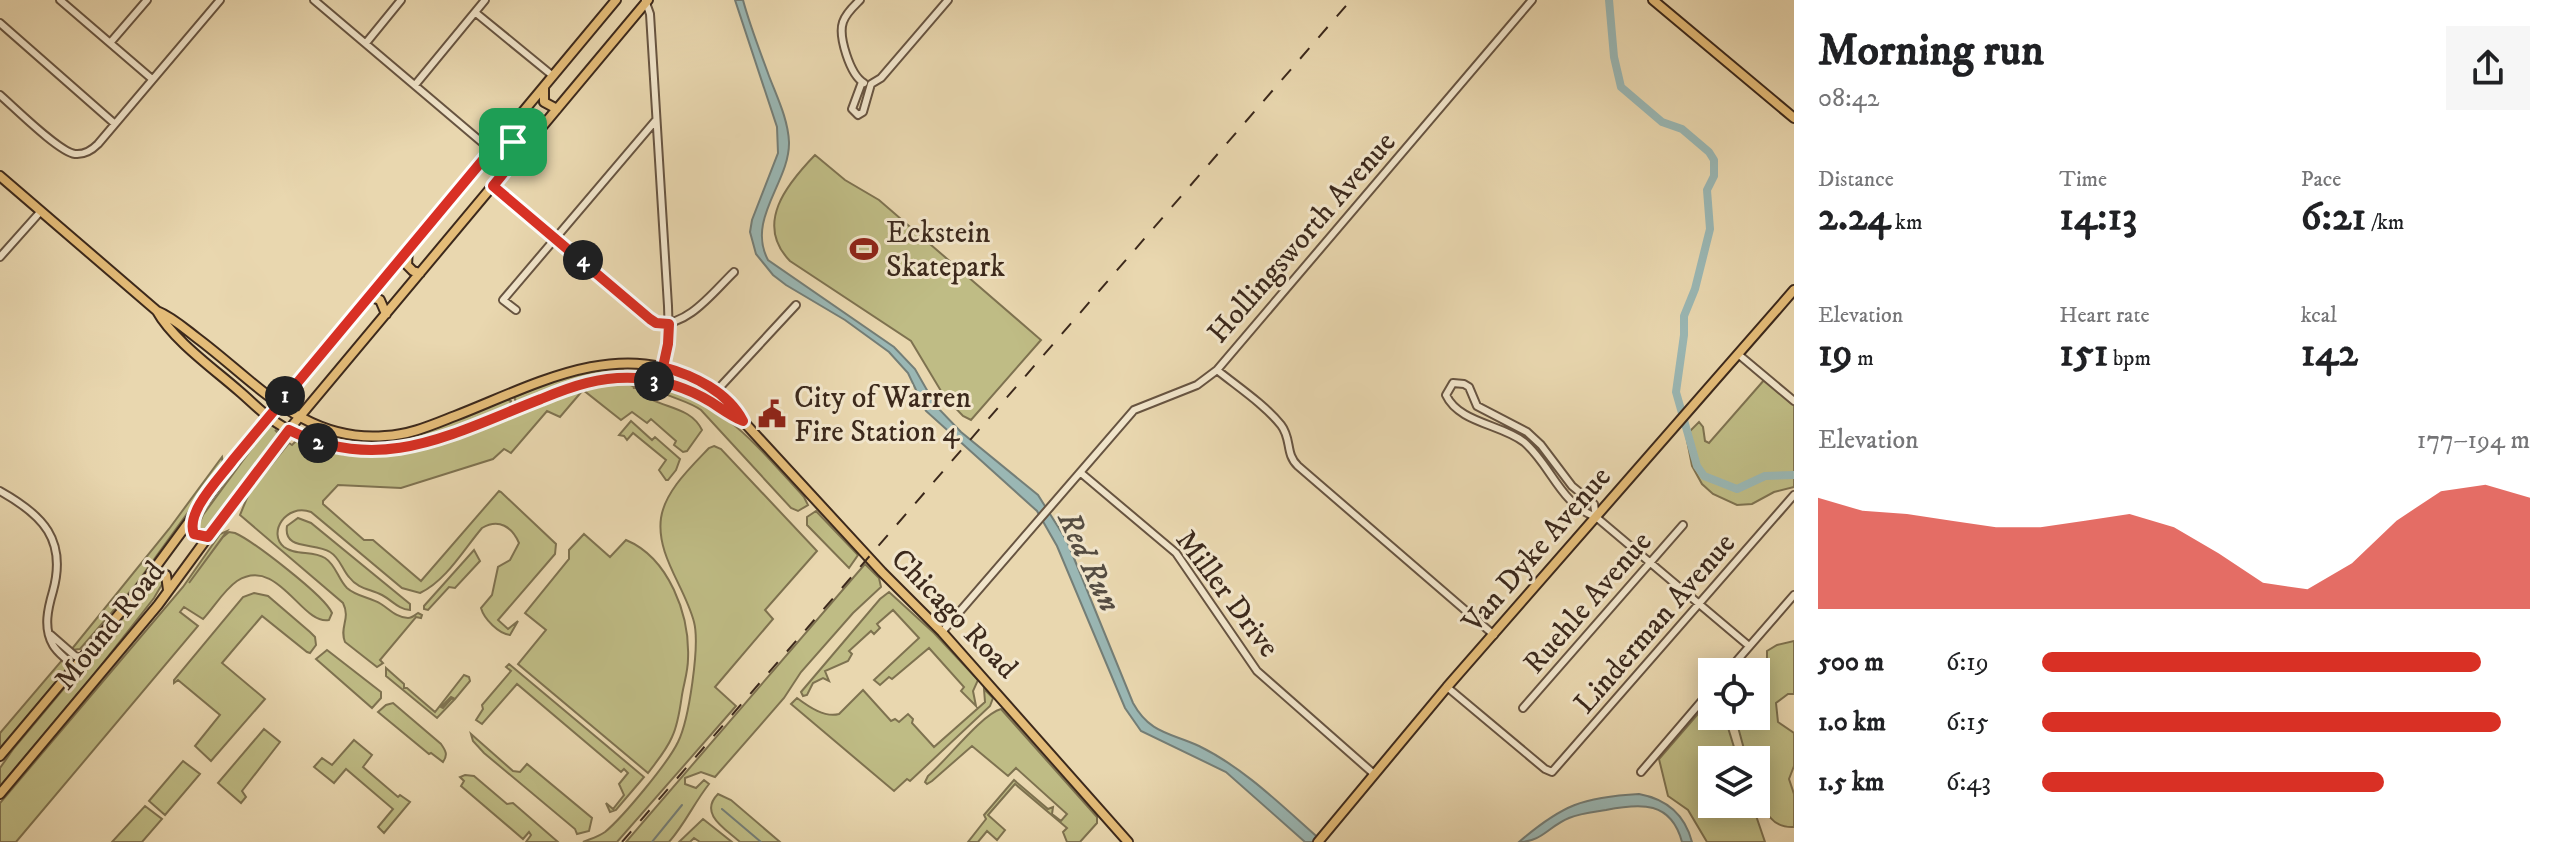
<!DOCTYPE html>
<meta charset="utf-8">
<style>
:root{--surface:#fff;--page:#f6f6f6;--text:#202124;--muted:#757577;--accent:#d93025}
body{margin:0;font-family:"IM FELL DW Pica",serif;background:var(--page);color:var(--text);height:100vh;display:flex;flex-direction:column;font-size:30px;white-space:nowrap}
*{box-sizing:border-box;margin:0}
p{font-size:26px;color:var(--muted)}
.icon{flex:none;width:44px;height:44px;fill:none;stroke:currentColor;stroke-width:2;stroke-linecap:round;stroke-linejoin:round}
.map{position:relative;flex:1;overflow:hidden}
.sheet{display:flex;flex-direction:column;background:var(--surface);width:760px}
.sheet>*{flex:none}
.tools{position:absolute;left:1698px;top:658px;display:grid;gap:16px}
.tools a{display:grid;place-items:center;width:72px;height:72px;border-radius:0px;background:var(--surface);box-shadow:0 4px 20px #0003;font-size:40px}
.pin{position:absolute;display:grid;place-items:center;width:68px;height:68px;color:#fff;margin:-34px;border-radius:16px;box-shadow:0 4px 12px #0006}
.km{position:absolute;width:40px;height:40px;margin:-20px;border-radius:50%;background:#222;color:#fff;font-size:22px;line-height:40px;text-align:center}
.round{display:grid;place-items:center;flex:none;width:84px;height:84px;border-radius:0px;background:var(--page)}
.overview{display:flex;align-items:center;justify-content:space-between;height:136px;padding:0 24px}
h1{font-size:44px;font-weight:800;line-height:60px}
.metrics{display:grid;grid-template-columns:repeat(3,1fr);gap:12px;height:136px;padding:8px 24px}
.metrics div{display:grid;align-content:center}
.metrics b{font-size:40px;font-weight:800}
.metrics small{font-size:22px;font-weight:400}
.metrics p{font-size:22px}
.chart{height:224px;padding:16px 24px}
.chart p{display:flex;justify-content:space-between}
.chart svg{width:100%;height:144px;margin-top:8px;fill:var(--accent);opacity:.7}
ul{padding:0 24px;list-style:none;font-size:26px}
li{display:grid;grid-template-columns:128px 96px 1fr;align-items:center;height:60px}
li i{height:20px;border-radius:10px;background:var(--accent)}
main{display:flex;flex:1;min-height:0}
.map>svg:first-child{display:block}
</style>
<main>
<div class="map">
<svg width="1794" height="842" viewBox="0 0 1794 842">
<rect width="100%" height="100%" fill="#e9d7af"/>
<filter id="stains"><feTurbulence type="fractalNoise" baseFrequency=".0025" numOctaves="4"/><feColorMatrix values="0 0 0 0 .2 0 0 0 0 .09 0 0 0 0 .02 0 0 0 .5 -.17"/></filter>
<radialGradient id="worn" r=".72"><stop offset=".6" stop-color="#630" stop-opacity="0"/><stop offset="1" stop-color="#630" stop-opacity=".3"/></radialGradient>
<!-- green -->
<path fill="#bfbc85" stroke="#7e7250" stroke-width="2" d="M815,155L845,180L879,200L1041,340L971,420L963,416L944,396L911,341L790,261C754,224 787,184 815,155Z
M602,369L623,370L629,375L517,404L514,397L565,376Z
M1765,379L1794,403V487L1774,492L1752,504L1737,505L1713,494L1702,484L1692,466L1686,435L1699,422L1703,427L1705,441L1709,443Z
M617,383H626L635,387L633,388H637C655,410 689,403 702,430L687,451L683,452L674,445L676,441L651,419L647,423L632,412L621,420L583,390L560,417L547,411L511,453L504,449L493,459L401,488L338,485L323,501V504L364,540H373L421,581L499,491L501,492L556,544L555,554L498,620L508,629L518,621L510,635C499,634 484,619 481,608L492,595L498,567L510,560L519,543C512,527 499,518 482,528C464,549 446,581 420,593L402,588L311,512C286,503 267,533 284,547C296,556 313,550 325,558C336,565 338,579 347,588C357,597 370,597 381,604C389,609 397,618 408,618C412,618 415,615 418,613L422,615L421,618L416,617L380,660L383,663L377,667L345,642C339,627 351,619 343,603L240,515L249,493L289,443L292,445L297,440L302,441L298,438L377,455L403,452L432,444L581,386Z
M650,383C725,402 754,443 804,497L808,505L798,511L791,508L701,410C686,399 659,396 650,383Z
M506,399L511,401L510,406L433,439L375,449L377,439Z
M631,421L652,440L655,437L680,459L676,470L668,480H666L659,470L666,460L633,433L627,440L624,436L619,435Z
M271,422L282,430L280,433L275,430L279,434L205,532L200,534L196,530L203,515Z
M714,446L721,449L817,551L765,610L773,619L715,687L736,706L617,842H583C590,839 598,837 605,832C623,817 668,763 678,742C689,720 700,645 694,622C685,587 656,555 661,518C665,491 691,467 709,448Z
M222,457L223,464L134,587L80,649L71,650L169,529Z
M816,511L858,555L849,568L807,525V517Z
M298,518L311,523L410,604V610C398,609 393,601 382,595C370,589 358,589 349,577C342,569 340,558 330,552C315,542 283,551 287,526Z
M227,531L189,583L223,537L229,532L235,533C253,541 325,596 332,613L329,620C302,626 278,555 237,581C224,590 214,607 203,619L184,607L180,612L198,626L16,842H0V803L183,587L220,534Z
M584,534L610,557L626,540C669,558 690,615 688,659C688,671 684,683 682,695C680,709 678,725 672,737C666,751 656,762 648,773L518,664L546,630L525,613L569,559V550Z
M474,550L480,561L455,588L449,587L428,610L424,609V606Z
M865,564L879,578L881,587L853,613L801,672L784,698L715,777L701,772L685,778V784L696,788L704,780L709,784C694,803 685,824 669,842H626Z
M158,576L164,581L154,598L92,677L0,786V768L14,748Z
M889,592L934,633L978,680L973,691L976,706L961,691L964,687L929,648L892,679L889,677L880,685L874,680L919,638L893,610L877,624L880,628L874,634L871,631L849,651L852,654L848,661L825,671L829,681L823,678L813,683L807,695L803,696L801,692L880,599Z
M254,593L268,596L310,632L315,637L316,645L310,653L307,652L262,616L222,663L265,699L211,761L195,746L220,715L178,680L174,683V680L243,597Z
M1794,641V694H1788L1776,703L1778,722L1794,733V766L1789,779L1794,794V827C1760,829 1756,786 1756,760H1747L1735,716H1756V674L1767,666V651L1777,645Z
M327,650L381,692V698L372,708L316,659Z
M63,659L67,664L66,670L0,748V733Z
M509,664L644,777L616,810L610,812L606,803L613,809L624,795L619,784L628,773L624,769L621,772L517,684L482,724L476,720L483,709L482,705L511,671L506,667Z
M386,668L404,684V688H407L435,712L464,675L469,677L470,681L455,699L451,697L441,707L443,708L452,698L454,700L437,718L386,676Z
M984,689L993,698L990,706L910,781L907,779L894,791L791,704L797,698C809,707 825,718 839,714L863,690L891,721L895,719L899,722L908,714L913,719L912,723L934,747L985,702Z
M393,703L441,744C446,751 448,755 443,762L431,753L429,754L378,712L386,705Z
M1708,706L1712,708V716L1725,718L1738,760H1712V804H1752L1765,842H1707L1688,810L1668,796L1659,759L1703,708Z
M1001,709L1097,817V823L1080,842H1067L1063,832L1067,828L1015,784L988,815L1005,830L997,840L987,831L978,842H968L986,819L984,815L1014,780L1048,809L1053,807L1052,814L1061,821L1067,814L1016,768L1008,776L972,746L932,781L927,784L925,782L928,776C946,761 982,714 1001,709Z
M264,729L280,742L242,791L246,797L241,803L218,783Z
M471,734L513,771L520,772L527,764L592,818L589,831L577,834L575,829L484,753L473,741Z
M354,740L372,755L363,767L398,797L400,795L410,802L384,833L378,827L393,809L346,769L334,783L314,767L322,758L332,765Z
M183,761L200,774L165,815L149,801Z
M465,775L474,776L507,804L513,803L558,842H526L531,835L529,832L523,839L461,786L464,781L460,777Z
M718,794L731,800L780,842H740C726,829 698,814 718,794Z
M145,806L162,819L142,842H112Z
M703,819L732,842H700L694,838L690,842H679Z"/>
<!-- water -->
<path fill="#9ab7b4" stroke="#747e77" stroke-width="2" d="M735,0H743C750,26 760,51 769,76C777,97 788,119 789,142C790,182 746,219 768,260L894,347L915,369L936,406L961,432L1038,495L1067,541L1133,703C1150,734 1171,733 1199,746C1246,769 1284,808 1323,842H1305L1226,772L1141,731L1125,708L1057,546L1037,511L926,411L908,373L889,352L845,320L786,285L773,275L756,254L750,232L752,220L778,153L777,127Z
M1639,794C1666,799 1685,815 1692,842H1682C1671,801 1641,803 1606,810C1594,812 1581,813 1569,818C1549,826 1542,842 1519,842C1562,805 1583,797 1639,794Z"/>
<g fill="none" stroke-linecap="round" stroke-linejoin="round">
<!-- stream -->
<path stroke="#747e77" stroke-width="2" d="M722,809L761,842
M652,842L682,805"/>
<!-- river -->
<path stroke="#9ab7b4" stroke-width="8" d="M1609,0L1614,57L1621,87L1662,122L1682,129L1709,152L1714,160V176L1707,190L1710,229L1695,289L1684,316V335L1676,392L1697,466L1704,476L1737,489L1765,476L1794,475"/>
<defs>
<path id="minor" d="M60,0L152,79
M314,0L491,150
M645,0L650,14L668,306L669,339L663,367
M860,0C854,6 846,13 843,22C838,36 850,75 864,83
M476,13L553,76
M0,23L115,124
M110,43L147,0
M366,43L401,0
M862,82L852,109L858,115L863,112L871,84L881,78L948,0
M415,85L485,0
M0,95C15,108 59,152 75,154C85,155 92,150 98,144L220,0
M493,186L656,323C687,328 714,291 734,272
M0,257L41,211
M516,310L503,300L656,120
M1738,354L1794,401
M1217,370C1238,387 1264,404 1281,425C1292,439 1285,454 1298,466L1494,635
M708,400L796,305
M1081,473L1176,553L1257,671L1374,774
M0,491C43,515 67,540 53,591C48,608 43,628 53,645C58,654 69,660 74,668
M1596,517L1594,504L1572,486L1541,445L1527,432L1477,406L1469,387L1464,384L1453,383L1446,395C1459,423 1501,424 1524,442C1551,465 1560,504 1596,517L1749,646
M942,632L1134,410L1197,385L1217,370L1532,0
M51,635L75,656L83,658
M1727,672L1794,595
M1447,687L1545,769L1552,772L1794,495
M1523,708L1683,525
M1641,772L1712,689"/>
<path id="major" d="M1653,0L1794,118
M544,88V102L557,109
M502,137L513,142L518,155
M0,176L157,311C173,340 214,369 239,391C252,402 263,414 277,423C364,481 445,437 531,403C557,392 583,380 612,378C644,376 677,383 705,399C718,406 729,415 742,421
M408,249L407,265L413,271L420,273
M369,296L380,300L386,314
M157,311C172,317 184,328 197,338C256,382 304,443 385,436C410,435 432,425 455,416C530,387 613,339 693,378C713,388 733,401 743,421L882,572L942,632L1128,842
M193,516L192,528L194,534L208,537
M154,571L166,575L168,590
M0,756L135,595L247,443L616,0
M0,794L158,605L271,451L648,0
M1318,842L1447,687L1794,290"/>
</defs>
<!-- minor casing -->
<use href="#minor" stroke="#675441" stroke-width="10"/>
<!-- major casing -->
<use href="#major" stroke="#3c291c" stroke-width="12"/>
<!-- minor -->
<use href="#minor" stroke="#f1e5cb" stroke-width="6"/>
<!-- major -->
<use href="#major" stroke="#e4bc78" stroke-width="8"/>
<!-- rail -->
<path stroke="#3c291c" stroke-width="2" stroke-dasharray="14 14" stroke-linecap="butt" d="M622,842L1351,0"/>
</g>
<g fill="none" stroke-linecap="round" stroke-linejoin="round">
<defs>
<path id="route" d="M502,137L513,142L518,155L493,186L650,319L656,323L669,324L668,344L663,367C693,375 728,392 743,421C731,416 722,409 711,402C688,388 662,380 636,378C601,376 572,386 541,399C453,433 382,476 289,430L208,537L194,534C185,512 220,478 233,460Z"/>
</defs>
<!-- route casing -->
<use href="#route" stroke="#fff" stroke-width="16"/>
<!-- route -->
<use href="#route" stroke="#d93025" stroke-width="10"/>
</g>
<!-- icons -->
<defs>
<symbol id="stadium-bare" viewBox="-9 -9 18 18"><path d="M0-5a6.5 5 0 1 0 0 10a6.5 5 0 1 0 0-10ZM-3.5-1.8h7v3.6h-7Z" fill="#8f2418" stroke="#f1e5cb" stroke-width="2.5" paint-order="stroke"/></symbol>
<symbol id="civic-bare" viewBox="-9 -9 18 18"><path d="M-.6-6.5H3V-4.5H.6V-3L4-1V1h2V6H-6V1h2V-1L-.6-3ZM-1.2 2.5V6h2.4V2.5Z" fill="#8f2418" stroke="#f1e5cb" stroke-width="2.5" paint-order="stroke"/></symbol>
</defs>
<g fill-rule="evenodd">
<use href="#stadium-bare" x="844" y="229" width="40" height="40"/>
<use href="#civic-bare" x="752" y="394" width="40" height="40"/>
</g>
<g text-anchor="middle" stroke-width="6" stroke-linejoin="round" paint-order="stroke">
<!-- poi labels -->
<g font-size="30" fill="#3c291c" stroke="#f1e5cb" text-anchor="start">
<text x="886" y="242">Eckstein<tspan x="886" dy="34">Skatepark</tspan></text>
<text x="794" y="407">City of Warren<tspan x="794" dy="34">Fire Station 4</tspan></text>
</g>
<!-- street labels -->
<g font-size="30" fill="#3c291c" stroke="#f1e5cb">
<text transform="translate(1301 237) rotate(-49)" y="10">Hollingsworth Avenue</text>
<text transform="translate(1536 549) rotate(-49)" y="10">Van Dyke Avenue</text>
<text transform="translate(1228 593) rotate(53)" y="10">Miller Drive</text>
<text transform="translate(1587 602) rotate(-49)" y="10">Ruehle Avenue</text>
<text transform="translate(955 613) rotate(46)" y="10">Chicago Road</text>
<text transform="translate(1654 623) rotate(-49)" y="10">Linderman Avenue</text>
<text transform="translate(109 625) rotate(-51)" y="10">Mound Road</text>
</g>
<!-- water labels -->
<g font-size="32" font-style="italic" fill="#544c42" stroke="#f1e5cb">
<text transform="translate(1090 561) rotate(65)" y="11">Red Run</text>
</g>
</g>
<rect width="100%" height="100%" filter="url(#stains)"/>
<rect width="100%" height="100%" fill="url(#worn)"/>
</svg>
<div class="tools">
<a><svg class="icon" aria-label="locate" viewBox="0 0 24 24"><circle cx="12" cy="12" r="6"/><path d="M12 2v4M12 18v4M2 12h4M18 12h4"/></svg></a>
<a><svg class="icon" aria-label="layers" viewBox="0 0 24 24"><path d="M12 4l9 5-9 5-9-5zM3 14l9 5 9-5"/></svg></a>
</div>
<div class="pin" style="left:513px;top:142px;background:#1e9e55"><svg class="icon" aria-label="arrive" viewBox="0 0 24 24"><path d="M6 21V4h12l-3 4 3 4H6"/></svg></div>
<b class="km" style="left:285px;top:396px">1</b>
<b class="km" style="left:318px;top:443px">2</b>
<b class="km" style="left:654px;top:381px">3</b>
<b class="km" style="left:583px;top:260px">4</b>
</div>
<section class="sheet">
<div class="overview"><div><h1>Morning run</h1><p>08:42</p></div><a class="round"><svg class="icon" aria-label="share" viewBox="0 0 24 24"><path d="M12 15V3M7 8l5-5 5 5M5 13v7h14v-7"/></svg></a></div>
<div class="metrics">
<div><p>Distance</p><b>2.24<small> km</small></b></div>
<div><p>Time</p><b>14:13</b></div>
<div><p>Pace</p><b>6:21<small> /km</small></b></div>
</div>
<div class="metrics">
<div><p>Elevation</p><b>19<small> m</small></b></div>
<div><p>Heart rate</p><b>151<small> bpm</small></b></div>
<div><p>kcal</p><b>142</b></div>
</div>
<div class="chart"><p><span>Elevation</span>177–194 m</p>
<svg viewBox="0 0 160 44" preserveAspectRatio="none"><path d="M0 44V10L10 14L20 15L30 17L40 19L50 19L60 17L70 15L80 19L90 27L100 36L110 38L120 30L130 17L140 8L150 6L160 10V44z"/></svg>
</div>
<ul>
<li><b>500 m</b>6:19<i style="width:90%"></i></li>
<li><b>1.0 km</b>6:15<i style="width:94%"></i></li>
<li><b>1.5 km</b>6:43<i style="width:70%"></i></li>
</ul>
</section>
</main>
